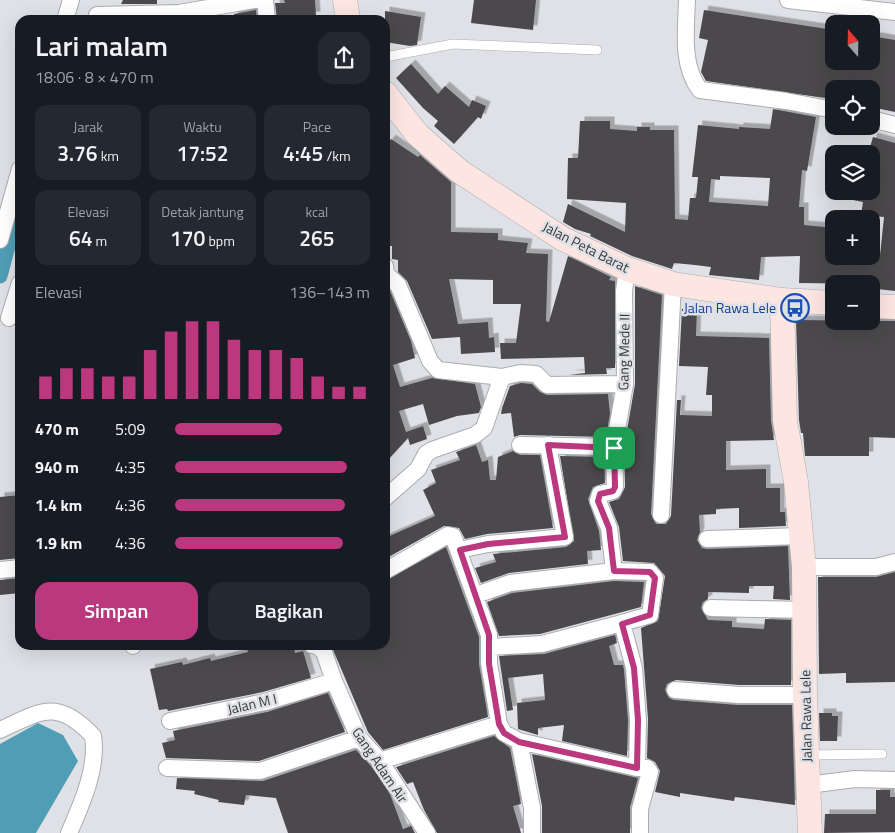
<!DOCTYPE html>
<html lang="id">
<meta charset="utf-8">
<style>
:root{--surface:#171b24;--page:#242831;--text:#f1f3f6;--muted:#9ea1a6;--accent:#bb377e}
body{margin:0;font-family:"Titillium Web",sans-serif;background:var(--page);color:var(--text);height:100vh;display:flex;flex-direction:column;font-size:19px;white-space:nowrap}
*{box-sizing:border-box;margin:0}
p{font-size:16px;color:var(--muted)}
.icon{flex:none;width:28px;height:28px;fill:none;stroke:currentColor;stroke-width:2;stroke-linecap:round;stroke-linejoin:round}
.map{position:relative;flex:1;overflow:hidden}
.details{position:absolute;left:15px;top:15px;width:375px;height:635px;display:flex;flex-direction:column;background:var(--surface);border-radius:15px;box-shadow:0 5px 20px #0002}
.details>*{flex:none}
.needle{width:32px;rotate:340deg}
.fabs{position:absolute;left:825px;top:15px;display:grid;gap:10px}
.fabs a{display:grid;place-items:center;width:55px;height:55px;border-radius:10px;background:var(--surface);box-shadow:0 5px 20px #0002;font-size:25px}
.pin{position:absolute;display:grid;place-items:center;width:42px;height:42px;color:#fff;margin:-21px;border-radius:10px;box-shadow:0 2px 8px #0006}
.round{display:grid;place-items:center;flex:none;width:52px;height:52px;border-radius:15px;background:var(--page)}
.head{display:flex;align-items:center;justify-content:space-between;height:85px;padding:0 20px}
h1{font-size:28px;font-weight:600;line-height:38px}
.stats{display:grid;grid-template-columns:repeat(3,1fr);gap:8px;height:85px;padding:5px 20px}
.stats div{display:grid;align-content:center;border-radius:12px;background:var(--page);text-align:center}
.stats b{font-size:21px;font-weight:600}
.stats small{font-size:14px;font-weight:400}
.stats p{font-size:14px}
.chart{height:140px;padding:10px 20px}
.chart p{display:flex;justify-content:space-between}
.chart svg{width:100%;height:90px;margin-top:5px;stroke:var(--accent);stroke-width:6}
.action{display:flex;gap:10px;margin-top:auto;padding:10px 20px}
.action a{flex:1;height:58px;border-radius:15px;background:var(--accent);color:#fff;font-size:20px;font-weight:600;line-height:58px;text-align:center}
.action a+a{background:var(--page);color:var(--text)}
ul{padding:0 20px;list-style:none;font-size:16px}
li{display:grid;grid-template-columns:80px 60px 1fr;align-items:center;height:38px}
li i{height:12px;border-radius:6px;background:var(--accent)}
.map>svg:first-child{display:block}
</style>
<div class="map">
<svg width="895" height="833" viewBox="0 0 895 833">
<defs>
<filter id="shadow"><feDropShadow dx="4.5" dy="-4.5" stdDeviation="0" flood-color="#0004"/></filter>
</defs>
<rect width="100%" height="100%" fill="#dfe1e6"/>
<!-- water -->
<path fill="#509eb6" d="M38,723L63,735L78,761L36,833H0V744Z"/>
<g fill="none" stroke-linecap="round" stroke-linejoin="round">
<!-- canal -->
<path stroke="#509eb6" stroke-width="15" d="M0,276L20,202"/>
</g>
<!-- building -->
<path fill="#4c484b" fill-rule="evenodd" filter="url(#shadow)" d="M123,0H157V4H121Z
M284,0H315L316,16L277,20L275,3H285Z
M474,0H536L533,30L471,23Z
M256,10L257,20H234V14Z
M704,10L834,30V61H871V36L895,40V112L871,107V89H834L832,99L706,81L701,72L708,40L699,38Z
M385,11L421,17L417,45L410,46L385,42Z
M411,64L438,94L445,86L469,107L472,100L486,106L481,119L478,117L454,144L434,126L438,121L423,108L396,78Z
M773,109L816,117L807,171L802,170L799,207H804V225L825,227V231H834V256H880L884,217L861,215L863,202L838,197V191H871V154H868L873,137L895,143V291L877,289L878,284L799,283L800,256L761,257L759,280L709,275L711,267L695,265L674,263L672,269L632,256L590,236L591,234L575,229L563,222L568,204L625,232L626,203L567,199L568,158H578L580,121H610V129L637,131V127H650V130H674L675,219L688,220L690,198H696L698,177H692L698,125L739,129V127L770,129ZM720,176L770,178L768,206L709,202L711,179L720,180Z
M391,139L418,157L420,155L451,182V232L498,233V240L528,243L526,253L548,254L546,321L549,322L568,256L611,277L609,280L615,281V368H606L607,374L569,375L585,373L584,357L501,359L500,343H516L521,304H493V280L449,279L458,324L488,322L489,338L494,337L495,352L461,354L460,337L432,339L407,281L398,272V260L392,259V246H385V148Z
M635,286L662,295L651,514L656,524H666L671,516L677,400H681L680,415L712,416V395H706L708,367L679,366L682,309H697L696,336L769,338L771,421L774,440L726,441V470L766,469V488H780V512H785L786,526L739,528V508L716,509V514L699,515L700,532L697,540L702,548L707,549L788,546L790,600L773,599L774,586H749V593L708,592V599L703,602L701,608L708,620L732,621V627L764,629L765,619L791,620V685H739L676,680L667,684L665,690L669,698L674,700L738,705H792L795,805L735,797L734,801L680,793V797L655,792L660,771L655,762L647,758L648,719L641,628L658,621L665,576L654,563L623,561L619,527L609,502L619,499L625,487L624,448L635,384Z
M385,288L390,291L411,341L415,358L393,365L400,387L432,378L475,384L481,407L479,413L457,416L429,425L423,404L399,411L406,432L423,426L427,439L410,445L408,438L385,463Z
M796,320L895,321V438L869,437V456H805L803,433H801L799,420Z
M521,383L532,384L540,392L547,395L608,394L610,414L606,437L520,435L514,437L511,413L501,414L502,408L510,386Z
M476,445L482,462L488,460L490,480H496L498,457L513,451L520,455H540L553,528L487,534L465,539L459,528L444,526L385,559V538L435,516L423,490L436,483L431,470L460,460L456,452Z
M560,456L604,457L605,483L593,487L588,499L599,531L601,550L587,551L588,564L509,573L481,583L475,568L496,562L493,554L566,547L574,541Z
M20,495V558L0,560V497Z
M446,547L479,637V664L488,717L383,750L368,732L331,645H385V581Z
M895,572V682L846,683V673L819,674L818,577H876Z
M20,578V593L0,595V580Z
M614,581L644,582L641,607L540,634L499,636L487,602L512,593Z
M615,635L617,643L609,646L614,665H623L624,670L628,720L627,756L562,741L564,725L538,728V735L518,729L517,703L545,700L543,674L508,678L513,710L507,711L499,656L544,654Z
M246,645H294L295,653L303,651L311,678L263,692L168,711L167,709L159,710L150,669L182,662L183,665L210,658L211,661L248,652Z
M328,693L345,732L259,761L166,758L162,743L175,740L173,731L267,712Z
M819,713H832V716H838L837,741H820Z
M494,736L510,748L521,804L513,806L521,833H437L424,810L413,782L407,784L396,767Z
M356,750L372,767L390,794L403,829L411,826L415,833H288L276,798L246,795L244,805L218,802L219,800L194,794L195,791L176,789L177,778L263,781Z
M532,754L638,778L630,807V833H542V806Z
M876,790H890V797H895V832L824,833L825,814H876Z"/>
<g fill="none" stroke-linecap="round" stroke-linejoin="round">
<defs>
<path id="lane" d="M385,57L453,44L597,50
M807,755L882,754"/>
<path id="street" d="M265,0L267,20
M687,0C686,30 681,66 700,90L786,101L834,110
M788,0L895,12
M97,15L179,13L254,0
M65,20L71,0
M871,119L895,125
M0,240L20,169
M385,266L386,274L398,285L430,361L438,370L502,377L520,373L536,374L547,385L625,384
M9,318L20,283
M520,445L614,447
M385,498L418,469L426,454L432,450L475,435L484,428L502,377
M661,515L673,284
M707,539L801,536
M459,550L488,544L565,537L548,445
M804,567H876L895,562
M0,570L20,568
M385,571L448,535L453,536L489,635V663L499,724L504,733L519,741L637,768L638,720L634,668L622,623L650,615L655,578L650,572L614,571
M476,595L510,583L614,571L609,528L598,501L600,494L613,491L615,487L614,447L625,384L624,291L627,269
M711,608L804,610
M133,645V646
M312,645L318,646L324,652L334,681L359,738L380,761L427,833
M490,647L542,644L622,623
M675,690L739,695H805
M170,721L265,702L334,681
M0,730C41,711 57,698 93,736C98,768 82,803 69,833
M519,741L532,808V833
M380,761L499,724
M167,768L260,771L359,738
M637,768H647L650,772L640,809V833
M808,785L855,779L895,780"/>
<path id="secondary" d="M345,0L348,20
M385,93L417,134L459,171L563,239L627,269L673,284L782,300L834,303
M782,300L785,421L796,482L804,567L805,695L810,833
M871,306L895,307"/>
</defs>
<!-- lane casing -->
<use href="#lane" stroke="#a9acb0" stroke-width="10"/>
<!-- street casing -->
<use href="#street" stroke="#a9acb0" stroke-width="18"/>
<!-- secondary casing -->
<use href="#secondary" stroke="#a9acb0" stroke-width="25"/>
<!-- lane -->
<use href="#lane" stroke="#fff" stroke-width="9"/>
<!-- street -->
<use href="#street" stroke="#fff" stroke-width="16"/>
<!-- secondary -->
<use href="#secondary" stroke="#fde5e2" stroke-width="24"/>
</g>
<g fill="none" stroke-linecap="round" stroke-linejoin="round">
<defs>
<path id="route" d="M548,445L614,448L615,487L613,491L600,494L598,501L609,528L614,571L650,572L655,578L650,615L622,624L634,668L638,720L637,768L519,742L504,733L499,724L489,664V635L460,550L488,544L565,537Z"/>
</defs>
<!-- route casing -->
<use href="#route" stroke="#fff" stroke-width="10"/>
<!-- route -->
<use href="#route" stroke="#bb377e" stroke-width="6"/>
</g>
<!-- icons -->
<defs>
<symbol id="bus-ring" viewBox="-11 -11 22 22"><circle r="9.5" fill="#dfe1e6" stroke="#1a4fb4" stroke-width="1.5"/><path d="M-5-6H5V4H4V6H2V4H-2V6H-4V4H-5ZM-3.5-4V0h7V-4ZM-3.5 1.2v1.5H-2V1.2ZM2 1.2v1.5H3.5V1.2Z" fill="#1a4fb4"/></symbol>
</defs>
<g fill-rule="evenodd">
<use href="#bus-ring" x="779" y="292" width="32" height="32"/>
</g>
<g text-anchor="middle" stroke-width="5" stroke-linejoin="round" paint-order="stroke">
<!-- street labels -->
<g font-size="14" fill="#38393b" stroke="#dfe1e6">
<text transform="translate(586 247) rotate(27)" y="5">Jalan Peta Barat</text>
<text transform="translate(624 352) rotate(-89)" y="5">Gang Mede II</text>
<text transform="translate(252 704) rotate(-13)" y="5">Jalan M I</text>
<text transform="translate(806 716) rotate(-91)" y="5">Jalan Rawa Lele</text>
<text transform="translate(380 765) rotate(56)" y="5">Gang Adam Air</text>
</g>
<!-- transit labels -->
<g font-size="14" fill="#164399" stroke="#dfe1e6" text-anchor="end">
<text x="776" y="313">Jalan Rawa Lele</text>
</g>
</g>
</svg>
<div class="fabs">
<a><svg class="needle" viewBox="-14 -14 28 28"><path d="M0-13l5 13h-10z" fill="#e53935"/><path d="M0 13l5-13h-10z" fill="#9ea1a6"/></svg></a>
<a><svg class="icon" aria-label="locate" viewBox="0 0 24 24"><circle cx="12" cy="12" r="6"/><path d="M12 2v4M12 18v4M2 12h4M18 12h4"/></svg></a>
<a><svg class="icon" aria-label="layers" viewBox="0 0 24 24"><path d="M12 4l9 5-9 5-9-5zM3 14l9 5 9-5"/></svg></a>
<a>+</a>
<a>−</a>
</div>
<div class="pin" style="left:614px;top:448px;background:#1e9e55"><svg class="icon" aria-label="arrive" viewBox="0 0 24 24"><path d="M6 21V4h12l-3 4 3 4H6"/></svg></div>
<section class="details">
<div class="head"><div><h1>Lari malam</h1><p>18:06 · 8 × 470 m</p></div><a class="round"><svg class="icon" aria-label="share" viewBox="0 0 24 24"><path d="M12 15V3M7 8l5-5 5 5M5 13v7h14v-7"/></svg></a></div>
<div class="stats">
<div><p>Jarak</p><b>3.76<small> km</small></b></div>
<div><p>Waktu</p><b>17:52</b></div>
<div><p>Pace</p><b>4:45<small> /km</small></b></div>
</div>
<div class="stats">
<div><p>Elevasi</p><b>64<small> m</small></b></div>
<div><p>Detak jantung</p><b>170<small> bpm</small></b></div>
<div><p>kcal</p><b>265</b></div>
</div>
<div class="chart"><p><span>Elevasi</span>136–143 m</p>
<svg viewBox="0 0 160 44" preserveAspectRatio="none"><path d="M5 44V33M15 44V29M25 44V29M35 44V33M45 44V33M55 44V20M65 44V11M75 44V6M85 44V6M95 44V15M105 44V20M115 44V20M125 44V24M135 44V33M145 44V38M155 44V38"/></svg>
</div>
<ul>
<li><b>470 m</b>5:09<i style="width:55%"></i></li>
<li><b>940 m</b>4:35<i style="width:88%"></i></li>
<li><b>1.4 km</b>4:36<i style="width:87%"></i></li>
<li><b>1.9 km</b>4:36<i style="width:86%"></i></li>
</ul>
<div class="action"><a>Simpan</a><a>Bagikan</a></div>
</section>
</div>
